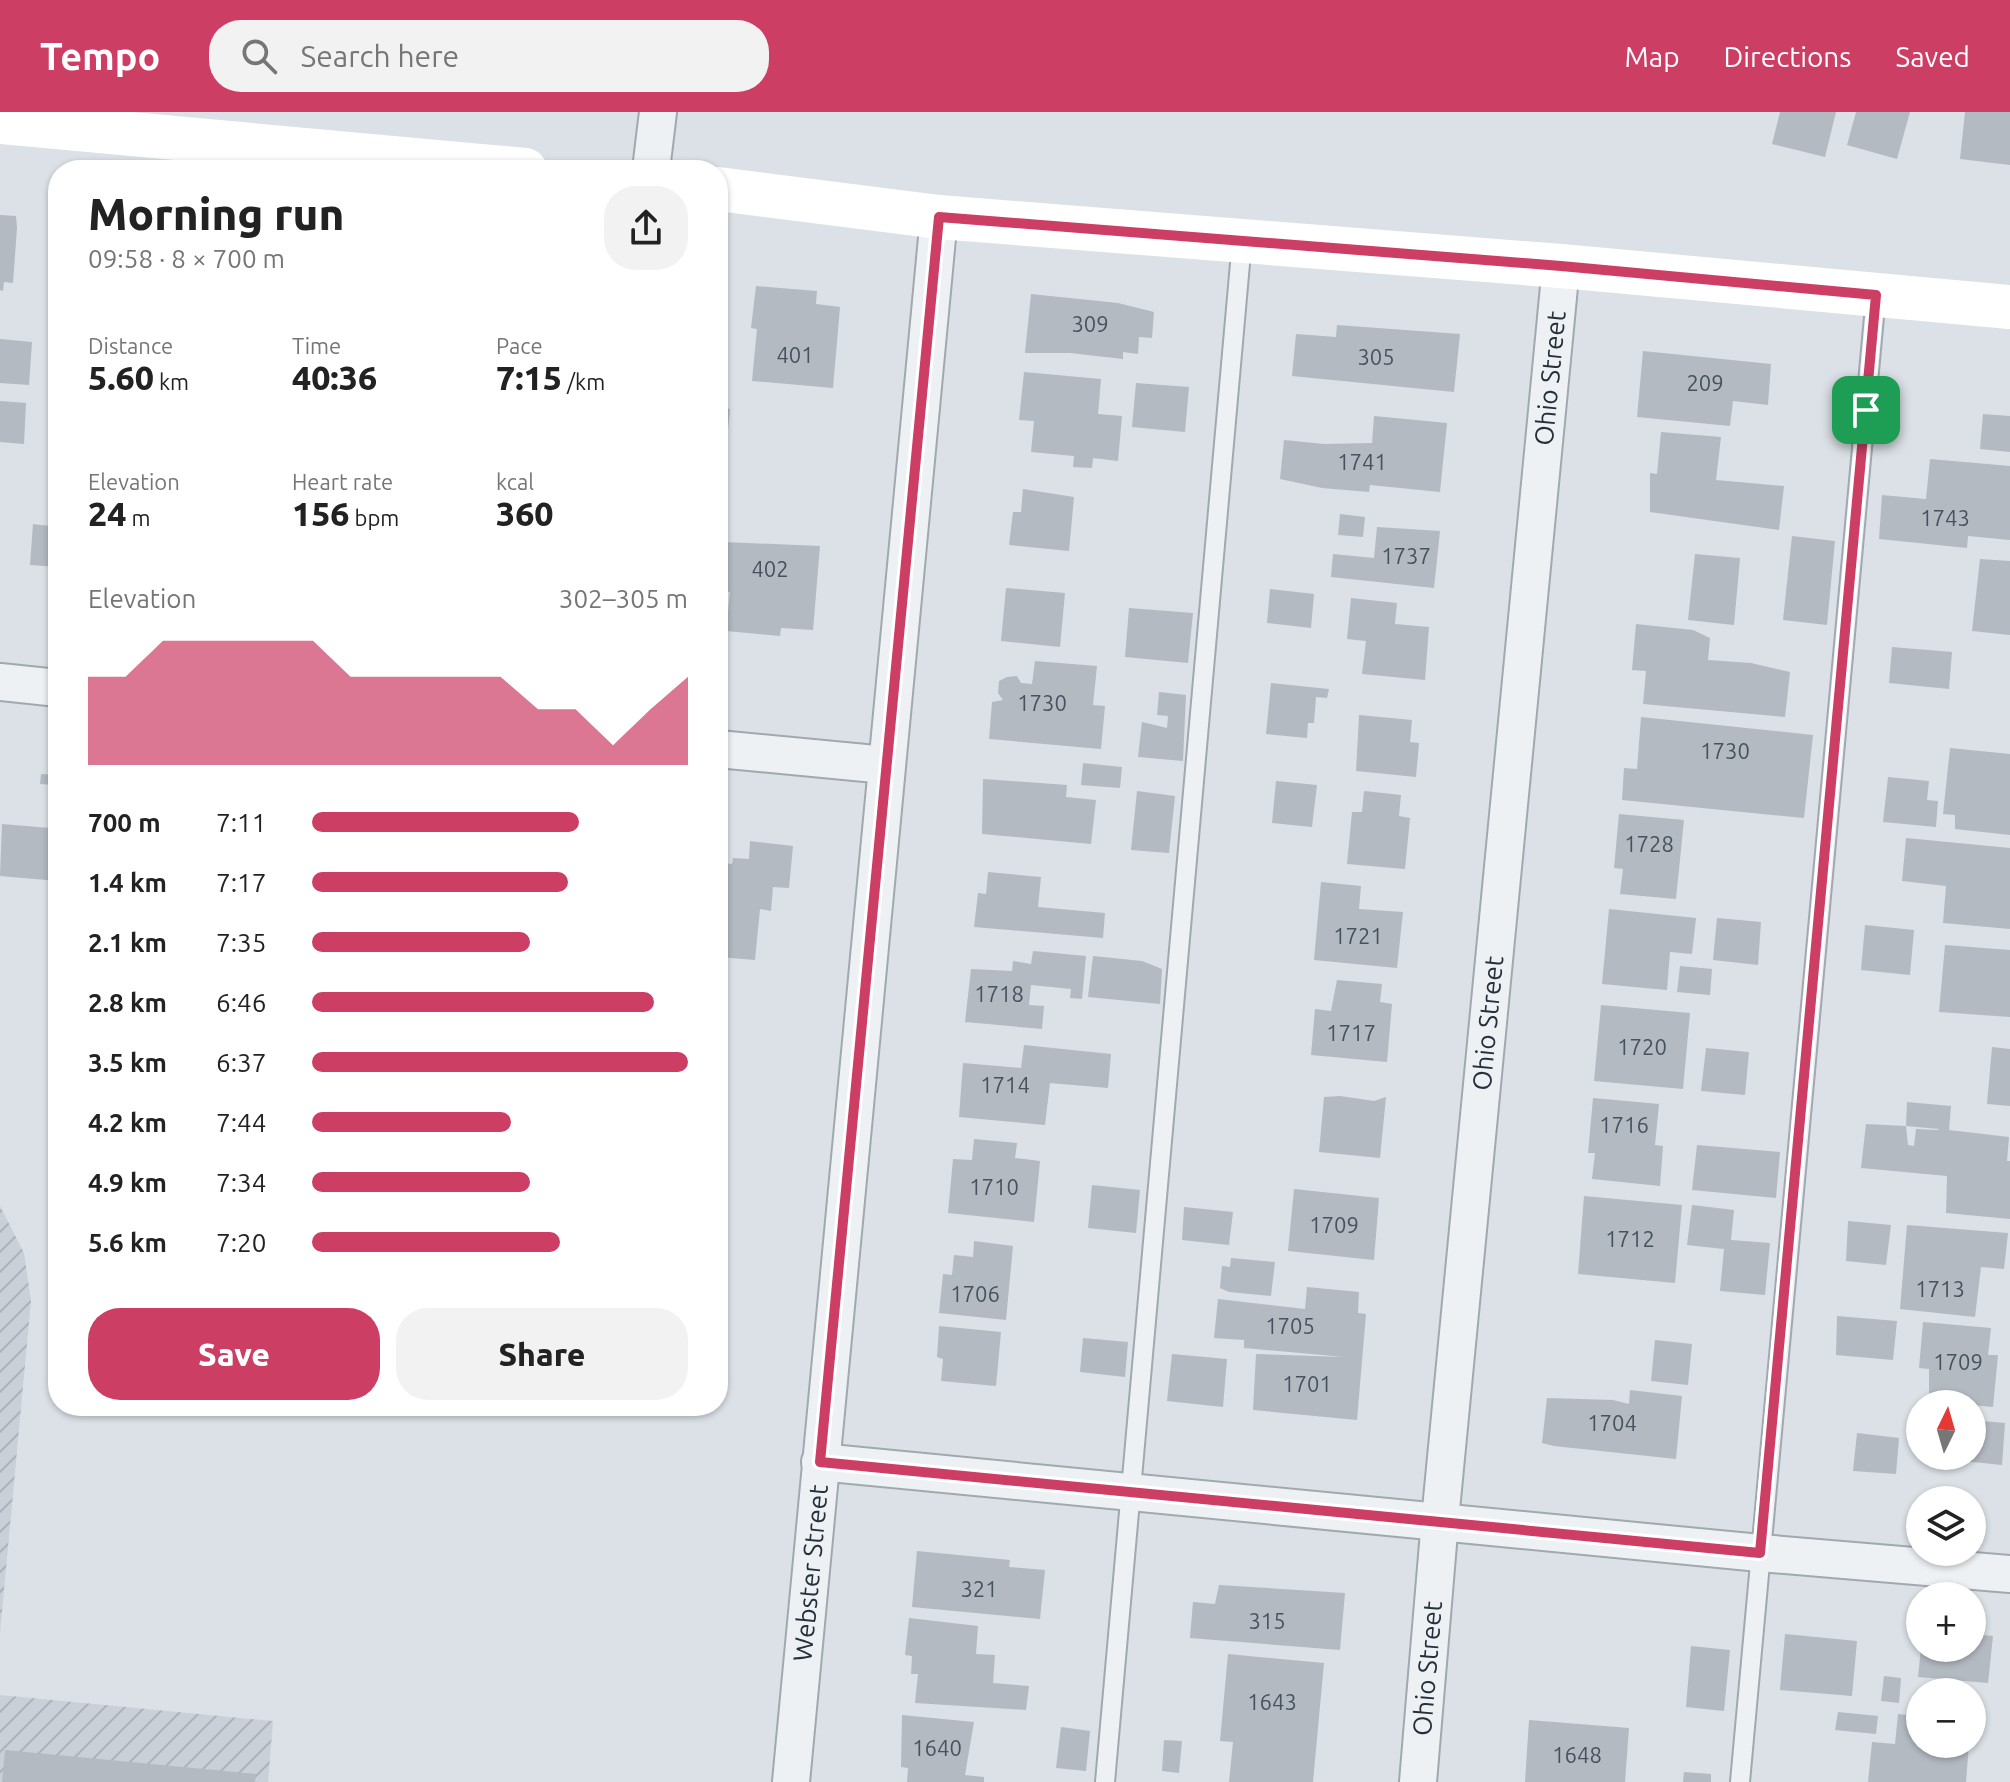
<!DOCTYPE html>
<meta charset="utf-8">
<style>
:root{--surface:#fff;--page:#f2f2f2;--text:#222;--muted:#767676;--accent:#cd3e65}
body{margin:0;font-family:Ubuntu,sans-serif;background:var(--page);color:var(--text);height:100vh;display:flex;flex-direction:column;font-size:30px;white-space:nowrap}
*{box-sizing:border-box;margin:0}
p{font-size:26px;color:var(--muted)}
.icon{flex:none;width:44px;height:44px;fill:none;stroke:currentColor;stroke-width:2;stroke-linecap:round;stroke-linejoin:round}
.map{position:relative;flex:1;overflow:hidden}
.sheet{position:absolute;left:48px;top:48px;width:680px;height:1256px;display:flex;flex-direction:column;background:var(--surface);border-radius:32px;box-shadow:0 2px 6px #0004}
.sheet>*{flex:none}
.needle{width:52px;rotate:5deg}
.buttons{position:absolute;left:1906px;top:1278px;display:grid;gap:16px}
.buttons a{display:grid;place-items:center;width:80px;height:80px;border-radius:50%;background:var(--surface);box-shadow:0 2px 6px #0004;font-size:40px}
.pin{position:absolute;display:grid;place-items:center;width:68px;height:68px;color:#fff;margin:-34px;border-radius:16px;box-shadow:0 4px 12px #0006}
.round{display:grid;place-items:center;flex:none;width:84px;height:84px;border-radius:32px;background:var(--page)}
.head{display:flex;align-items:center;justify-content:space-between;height:136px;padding:0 40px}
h1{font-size:44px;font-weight:800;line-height:60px}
.metrics{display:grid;grid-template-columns:repeat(3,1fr);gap:12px;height:136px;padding:8px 40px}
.metrics div{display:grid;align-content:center}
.metrics b{font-size:34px;font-weight:800}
.metrics small{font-size:22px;font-weight:400}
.metrics p{font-size:22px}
.chart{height:224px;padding:16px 40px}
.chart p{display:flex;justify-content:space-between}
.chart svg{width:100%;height:144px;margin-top:8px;fill:var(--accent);opacity:.7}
.action{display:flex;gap:16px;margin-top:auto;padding:16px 40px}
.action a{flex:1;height:92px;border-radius:32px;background:var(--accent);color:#fff;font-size:32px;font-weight:800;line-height:92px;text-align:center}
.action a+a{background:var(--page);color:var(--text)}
ul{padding:0 40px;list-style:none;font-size:26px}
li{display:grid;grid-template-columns:128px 96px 1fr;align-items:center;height:60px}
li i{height:20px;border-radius:10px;background:var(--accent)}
header{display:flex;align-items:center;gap:48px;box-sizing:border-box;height:112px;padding:0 40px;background:var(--accent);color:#fff}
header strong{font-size:38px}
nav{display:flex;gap:44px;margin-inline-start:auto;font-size:28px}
.search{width:560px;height:72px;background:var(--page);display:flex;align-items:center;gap:20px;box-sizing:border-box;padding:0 28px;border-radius:32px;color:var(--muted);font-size:30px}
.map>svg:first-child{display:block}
</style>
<header>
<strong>Tempo</strong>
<div class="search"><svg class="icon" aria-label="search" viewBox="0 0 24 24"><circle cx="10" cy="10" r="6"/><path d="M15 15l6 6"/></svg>Search here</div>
<nav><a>Map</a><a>Directions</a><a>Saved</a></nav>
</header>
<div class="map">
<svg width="2010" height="1670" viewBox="0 0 2010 1670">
<defs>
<pattern id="industrial-furrows" width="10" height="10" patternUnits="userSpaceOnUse" patternTransform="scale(2)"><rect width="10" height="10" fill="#c9d0d8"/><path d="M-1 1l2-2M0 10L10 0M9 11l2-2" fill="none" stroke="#acb3ba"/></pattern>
</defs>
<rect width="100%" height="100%" fill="#dbe1e6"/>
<!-- industrial -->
<path fill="url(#industrial-furrows)" d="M0,1094L24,1141L31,1189L0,1521Z
M0,1583L273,1609L268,1670H0Z"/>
<!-- building -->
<path fill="#b3bac2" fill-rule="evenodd" d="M1780,0H1836L1825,45L1772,32Z
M1856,0H1910L1897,47L1847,33Z
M1965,0H2010V53L1960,47Z
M0,103L16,104L17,116L13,171L4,170L3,179L0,178Z
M718,172L726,173L720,234H718Z
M756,174L817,179L816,192L840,195L833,276L752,269L757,217L751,216Z
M1031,182L1118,191L1154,200L1152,226L1139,225L1138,242L1123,240V247L1070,241H1025Z
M1337,213L1460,222L1454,280L1292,264L1296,222L1336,225Z
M0,227L32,230L29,273L0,271Z
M1643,239L1771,252L1768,293L1733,289L1730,314L1637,305Z
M1024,260L1101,267L1098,302L1122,304L1118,349L1093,346L1092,356L1073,355L1074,344L1031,340L1034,309L1019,308Z
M1136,271L1189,275L1185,320L1132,315Z
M0,289L26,291L24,332L0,330Z
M718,295L730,297L726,339L718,338Z
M1983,302L2010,304V340L1980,337Z
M1374,304L1447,311L1440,380L1370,373L1369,380L1322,376L1280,367L1284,328L1324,332L1372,331Z
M1661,320L1721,325L1716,368L1784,374L1779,418L1650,400V361L1657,362Z
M1930,347L2010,354V428L1968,424L1967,436L1879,427L1882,383L1926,387Z
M1023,377L1074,385L1069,439L1009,433L1013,400H1021Z
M1340,402L1365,405L1363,425L1338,423Z
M33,412L58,415V455L30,453Z
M1377,415L1440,419L1434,476L1331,465L1333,442L1374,446Z
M1792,424L1835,429L1827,513L1783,508Z
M724,430L820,434L813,518L781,516L780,524L726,519L730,480L720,479Z
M1695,442L1740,446L1734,513L1688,508Z
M1980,447L2010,449V523L1972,519Z
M1006,476L1065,481L1060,535L1001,529Z
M1270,477L1314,482L1311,516L1267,511Z
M1351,486L1397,491L1395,512L1429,515L1425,568L1362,562L1366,529L1347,527Z
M1129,496L1193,501L1188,551L1125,545Z
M1636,512L1693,518L1710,526L1708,548L1751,551L1790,560L1785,605L1643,592L1646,559L1632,558Z
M1892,535L1952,540L1949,577L1889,571Z
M1035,549L1097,554L1093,593L1105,594L1101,637L989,627L992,590L1003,588L998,581L999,569L1007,565L1017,564L1021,571L1032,572Z
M1271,571L1329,577L1327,586L1316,585L1314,611H1308L1307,626L1266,622Z
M1159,580L1186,583L1183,649L1138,645L1142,610L1167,616L1168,604L1157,603Z
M1359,603L1412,608L1410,630L1419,631L1416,665L1356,659Z
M1641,605L1813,623L1804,706L1622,688L1624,656L1637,657Z
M1950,636L2010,642V723L1955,717V703L1943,702Z
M1083,651L1122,655L1120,676L1081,673Z
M41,662L58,663V769L0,764L2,712L50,716L54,673L40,672Z
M1888,665L1929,669L1927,688L1938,689L1936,715L1883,710Z
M983,667L1067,673L1066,685L1096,688L1091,732L982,722Z
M1276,669L1317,673L1312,715L1272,711Z
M1137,679L1175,684L1169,741L1131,738Z
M1364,679L1401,683L1399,704L1410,706L1405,757L1347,752L1352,700H1362Z
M1619,702L1684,708L1676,787L1620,782L1623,757L1614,756Z
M1906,726L2010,736V817L1943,811L1946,774L1902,769Z
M750,729L793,734L789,776L773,775L771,799L760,797L755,848L718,845V751L732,752L733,746L749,747Z
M988,760L1041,765L1038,795L1105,801L1103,826L974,815L978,781L986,782Z
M1321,770L1361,774L1359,797L1403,800L1397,856L1314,848Z
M1609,797L1696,806L1692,842L1670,840L1667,878L1602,872Z
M1717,806L1761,810L1758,853L1713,848Z
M1865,813L1914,818L1910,863L1861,858Z
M1945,833L2010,838V905L1939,900Z
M1033,839L1086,844L1082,887L1070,886L1071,877L1031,873L1029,893L1044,894L1042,917L965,910L971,857L1012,859L1013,849L1031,852Z
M1093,844L1142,849L1162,857L1160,892L1088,885Z
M1680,854L1712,857L1710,883L1677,880Z
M1337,868L1382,872L1380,890L1392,892L1387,950L1311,943L1315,897L1331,899Z
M1601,893L1690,901L1683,977L1594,969Z
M1024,933L1111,942L1108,976L1050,971L1045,1013L959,1005L963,951L1021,956Z
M1992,935L2010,937V994L1987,992Z
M1706,936L1749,940L1745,983L1701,979Z
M1340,984L1374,989L1386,985L1380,1046L1319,1040L1324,985Z
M1593,986L1659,992L1655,1033L1663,1034L1660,1074L1592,1067L1595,1041H1588Z
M1907,990L1951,994L1949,1018L2009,1025L2007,1049H2010V1107L1946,1101L1947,1064L1861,1056L1866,1012L1906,1014ZM1906,1014L1939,1017L1938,1018L1916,1017L1914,1034L1908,1033Z
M974,1027L1017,1031L1015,1046L1040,1049L1034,1110L948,1101L953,1047L972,1048Z
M1697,1033L1780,1040L1776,1086L1692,1078Z
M1092,1073L1140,1078L1136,1121L1088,1116Z
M1294,1077L1379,1086L1374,1148L1288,1139Z
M1584,1084L1682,1093L1675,1171L1578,1162Z
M1692,1093L1734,1098L1731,1128L1770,1131L1765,1183L1720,1179L1724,1137L1687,1133Z
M1184,1095L1233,1100L1229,1133L1182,1128Z
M1848,1109L1891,1113L1886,1153L1846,1149Z
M1907,1113L2008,1121L2004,1157L1981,1155L1975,1205L1900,1197Z
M974,1129L1013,1134L1006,1208L939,1201L943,1162L952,1163L954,1143L973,1145Z
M1231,1146L1275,1150L1271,1184L1229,1180L1220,1176L1222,1154L1230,1155Z
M1307,1175L1359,1180L1358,1201L1366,1202L1357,1308L1253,1298L1256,1242L1344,1245L1244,1236V1228L1214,1226L1218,1187L1305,1197Z
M1837,1204L1897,1209L1893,1248L1836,1243Z
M1923,1210L1991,1216L1988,1243H1998L1993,1295L1929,1289V1257L1919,1256Z
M939,1214L1001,1220L996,1274L941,1269L943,1247L937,1245Z
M1083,1226L1128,1230L1125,1265L1080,1260Z
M1655,1228L1692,1232L1688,1273L1651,1269Z
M1172,1242L1227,1247L1223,1295L1167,1289Z
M1630,1278L1682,1284L1676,1347L1554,1334L1542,1331L1547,1286L1613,1288L1629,1292Z
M1972,1308L2005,1311L2002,1353L1934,1346V1344H1972Z
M1857,1321L1899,1326L1896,1362L1853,1359Z
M917,1439L1010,1448L1009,1455L1045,1458L1040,1507L912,1495Z
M1219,1473L1345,1481L1340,1538L1190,1526L1193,1490L1215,1492Z
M909,1506L978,1514L976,1542L995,1543L993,1571L1029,1574L1026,1598L915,1591L918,1562H911L912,1544L905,1543Z
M1785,1522L1857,1529L1852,1584L1780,1578Z
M1972,1522L1993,1524L1988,1571L1918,1565L1921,1536H1972Z
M1691,1534L1730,1538L1724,1599L1686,1595Z
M1228,1542L1324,1551L1313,1670H1229L1233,1630L1220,1629Z
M1884,1564L1901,1566L1899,1591L1881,1589Z
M1838,1600L1878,1604L1876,1622L1835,1618Z
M1898,1602L1920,1604V1632H1969L1966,1670H1868L1872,1630L1895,1632Z
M902,1603L974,1610L965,1663L984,1665V1670H907L908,1656L901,1655Z
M1529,1608L1629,1616L1625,1670H1525Z
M1061,1615L1090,1619L1086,1659L1056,1656Z
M1164,1628L1182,1629L1179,1661L1162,1659Z
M5,1638L256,1662L255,1670H2Z
M1684,1660L1711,1662V1670H1683Z"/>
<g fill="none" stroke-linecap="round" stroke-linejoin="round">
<defs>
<path id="lane" d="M1105,1670L1242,129
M1740,1670L1876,183"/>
<g id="street">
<path d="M651,58L658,0"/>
<path d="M0,570L58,576"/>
<path d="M718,637L886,653"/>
<path d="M820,1350L1760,1441L2010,1462"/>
<path id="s1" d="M791,1670L939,105"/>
<path id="s2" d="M1418,1670L1440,1408L1561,154"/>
</g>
</defs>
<!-- lane casing -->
<use href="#lane" stroke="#a1a8b0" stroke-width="22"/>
<!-- street casing -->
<use href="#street" stroke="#a1a8b0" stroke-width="40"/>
<!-- lane -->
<use href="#lane" stroke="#eef1f4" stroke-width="18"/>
<!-- street -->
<use href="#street" stroke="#eef1f4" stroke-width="36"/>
<!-- secondary -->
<path stroke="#fff" stroke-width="44" d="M0,10L525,58
M718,77L939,105L1561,154L2010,195"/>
</g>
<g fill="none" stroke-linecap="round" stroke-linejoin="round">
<defs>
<path id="route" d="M939,105L1561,154L1876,183L1760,1441L820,1350Z"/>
</defs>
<!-- route casing -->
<use href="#route" stroke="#fff" stroke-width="16"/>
<!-- route -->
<use href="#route" stroke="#cd3e65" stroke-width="10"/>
</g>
<g text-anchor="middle" stroke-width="8" stroke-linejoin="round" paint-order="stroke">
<!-- number labels -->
<g font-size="22" fill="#48525e">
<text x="1090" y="220">309</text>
<text x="795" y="251">401</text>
<text x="1376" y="253">305</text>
<text x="1705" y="279">209</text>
<text x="1362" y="358">1741</text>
<text x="1945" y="414">1743</text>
<text x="1406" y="452">1737</text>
<text x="770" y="465">402</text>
<text x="1042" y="599">1730</text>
<text x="1725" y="647">1730</text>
<text x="1649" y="740">1728</text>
<text x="1358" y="832">1721</text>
<text x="999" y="890">1718</text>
<text x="1351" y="929">1717</text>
<text x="1642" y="943">1720</text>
<text x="1005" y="981">1714</text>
<text x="1624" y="1021">1716</text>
<text x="994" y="1083">1710</text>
<text x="1334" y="1121">1709</text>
<text x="1630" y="1135">1712</text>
<text x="1940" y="1185">1713</text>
<text x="975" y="1190">1706</text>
<text x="1290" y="1222">1705</text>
<text x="1958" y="1258">1709</text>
<text x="1307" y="1280">1701</text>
<text x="1612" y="1319">1704</text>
<text x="979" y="1485">321</text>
<text x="1267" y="1517">315</text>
<text x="1272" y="1598">1643</text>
<text x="937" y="1644">1640</text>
<text x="1577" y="1651">1648</text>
</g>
<!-- street labels -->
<g font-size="26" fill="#25303c" stroke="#eaeff4">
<text dy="9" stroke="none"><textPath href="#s2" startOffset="1410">Ohio Street</textPath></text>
<text dy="9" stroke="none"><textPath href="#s2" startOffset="762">Ohio Street</textPath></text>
<text dy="9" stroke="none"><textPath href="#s1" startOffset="210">Webster Street</textPath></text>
<text dy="9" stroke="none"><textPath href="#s2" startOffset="114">Ohio Street</textPath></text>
</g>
</g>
</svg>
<div class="buttons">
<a><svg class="needle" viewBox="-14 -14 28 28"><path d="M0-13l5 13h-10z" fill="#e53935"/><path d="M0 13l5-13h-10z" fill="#767676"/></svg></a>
<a><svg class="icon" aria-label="layers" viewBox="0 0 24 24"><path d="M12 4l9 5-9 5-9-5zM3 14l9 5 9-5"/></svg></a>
<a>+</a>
<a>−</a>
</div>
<div class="pin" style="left:1866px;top:298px;background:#1e9e55"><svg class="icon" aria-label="arrive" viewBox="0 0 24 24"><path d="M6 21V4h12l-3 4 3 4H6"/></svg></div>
<section class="sheet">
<div class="head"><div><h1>Morning run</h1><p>09:58 · 8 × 700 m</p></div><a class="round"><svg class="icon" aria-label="share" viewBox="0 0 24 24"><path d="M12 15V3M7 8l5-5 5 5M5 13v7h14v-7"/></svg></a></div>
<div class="metrics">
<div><p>Distance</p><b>5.60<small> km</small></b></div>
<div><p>Time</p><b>40:36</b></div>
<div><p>Pace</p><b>7:15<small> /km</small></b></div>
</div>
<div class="metrics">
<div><p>Elevation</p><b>24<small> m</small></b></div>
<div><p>Heart rate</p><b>156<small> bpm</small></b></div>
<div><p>kcal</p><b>360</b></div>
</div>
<div class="chart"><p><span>Elevation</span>302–305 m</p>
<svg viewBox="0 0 160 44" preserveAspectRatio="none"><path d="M0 44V17L10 17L20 6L30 6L40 6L50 6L60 6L70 17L80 17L90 17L100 17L110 17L120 27L130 27L140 38L150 27L160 17V44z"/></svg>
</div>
<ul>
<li><b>700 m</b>7:11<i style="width:71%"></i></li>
<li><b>1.4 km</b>7:17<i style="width:68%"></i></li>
<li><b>2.1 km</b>7:35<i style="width:58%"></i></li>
<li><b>2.8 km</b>6:46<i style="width:91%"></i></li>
<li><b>3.5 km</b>6:37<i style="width:100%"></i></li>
<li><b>4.2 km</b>7:44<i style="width:53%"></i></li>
<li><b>4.9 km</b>7:34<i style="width:58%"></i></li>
<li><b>5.6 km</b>7:20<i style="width:66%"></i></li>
</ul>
<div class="action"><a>Save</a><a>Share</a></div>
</section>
</div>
